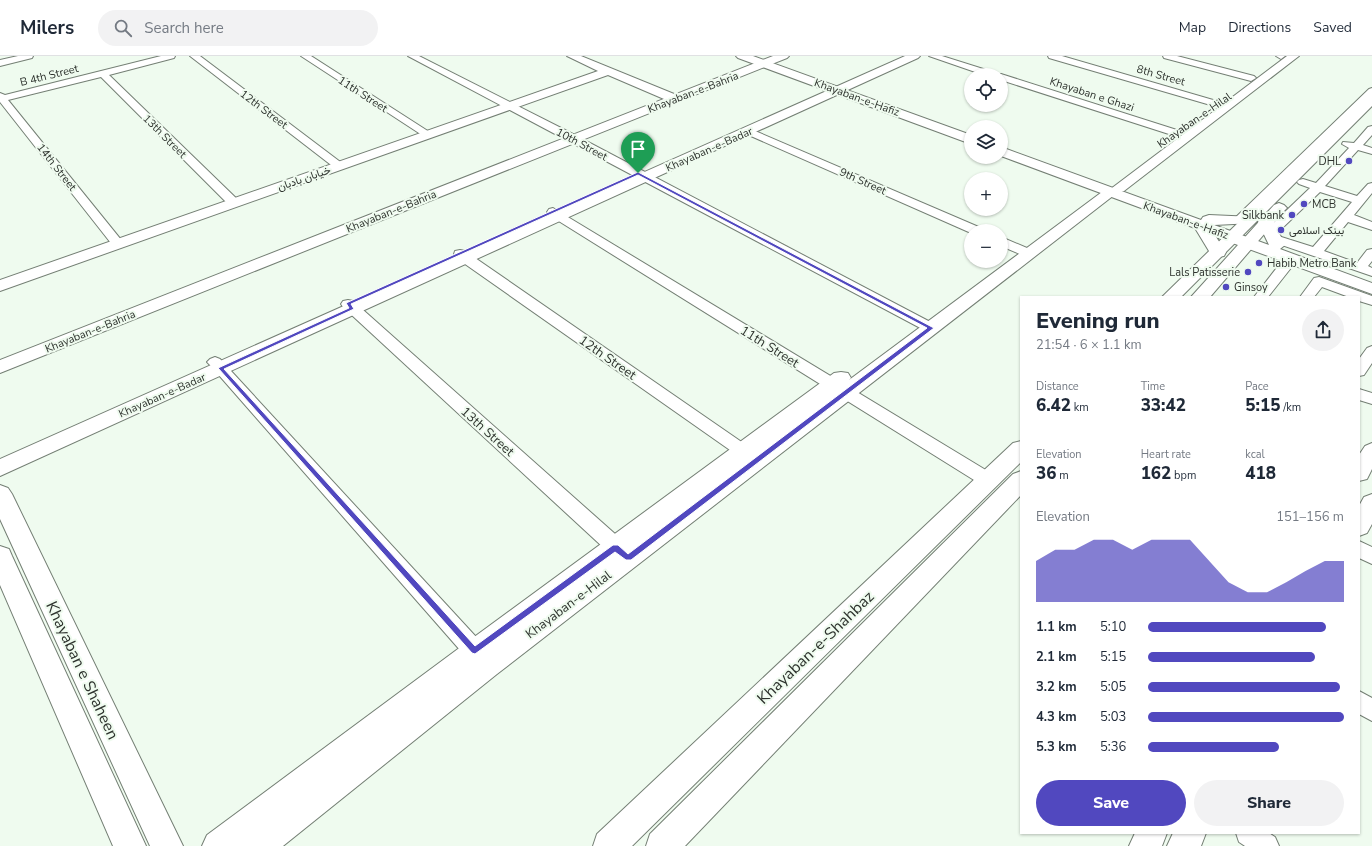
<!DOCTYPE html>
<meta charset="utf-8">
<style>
:root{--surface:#fff;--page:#f2f2f3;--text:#1f2937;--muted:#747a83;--line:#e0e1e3;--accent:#5148bf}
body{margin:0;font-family:"Nunito Sans",Vazirmatn,sans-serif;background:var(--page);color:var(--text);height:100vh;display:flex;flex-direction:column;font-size:15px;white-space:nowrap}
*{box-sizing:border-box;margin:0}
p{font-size:13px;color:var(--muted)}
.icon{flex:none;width:22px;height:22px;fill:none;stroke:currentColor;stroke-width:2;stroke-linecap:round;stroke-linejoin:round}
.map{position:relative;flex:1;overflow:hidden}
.side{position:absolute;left:1020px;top:240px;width:340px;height:538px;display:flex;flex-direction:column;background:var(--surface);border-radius:0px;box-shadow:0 1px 3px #0004}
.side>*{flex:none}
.controls{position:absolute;left:964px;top:12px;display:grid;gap:8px}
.controls a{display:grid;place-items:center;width:44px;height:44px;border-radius:50%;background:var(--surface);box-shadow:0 1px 3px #0004;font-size:20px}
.pin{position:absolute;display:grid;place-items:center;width:34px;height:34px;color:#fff;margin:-41px -17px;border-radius:50% 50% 50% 0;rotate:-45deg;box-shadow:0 0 4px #0007}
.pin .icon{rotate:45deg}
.round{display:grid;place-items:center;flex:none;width:42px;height:42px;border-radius:21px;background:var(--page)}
.headline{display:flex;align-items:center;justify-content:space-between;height:68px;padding:0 16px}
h1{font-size:22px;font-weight:800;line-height:30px}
.metrics{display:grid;grid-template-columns:repeat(3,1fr);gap:6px;height:68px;padding:4px 16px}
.metrics div{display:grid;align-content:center}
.metrics b{font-size:17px;font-weight:800}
.metrics small{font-size:11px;font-weight:400}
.metrics p{font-size:11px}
.chart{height:112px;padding:8px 16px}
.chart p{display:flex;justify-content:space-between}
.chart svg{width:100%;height:72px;margin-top:4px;fill:var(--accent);opacity:.7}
.primary-button{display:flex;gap:8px;margin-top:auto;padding:8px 16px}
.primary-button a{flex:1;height:46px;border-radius:24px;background:var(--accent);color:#fff;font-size:16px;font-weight:800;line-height:46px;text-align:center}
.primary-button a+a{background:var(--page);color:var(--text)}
ul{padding:0 16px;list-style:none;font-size:13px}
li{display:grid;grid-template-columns:64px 48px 1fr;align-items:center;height:30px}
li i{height:10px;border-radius:5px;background:var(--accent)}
header{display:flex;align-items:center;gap:24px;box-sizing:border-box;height:56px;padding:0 20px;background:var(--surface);border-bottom:1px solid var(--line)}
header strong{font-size:19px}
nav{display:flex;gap:22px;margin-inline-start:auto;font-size:14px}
.search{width:280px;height:36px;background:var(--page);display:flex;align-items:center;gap:10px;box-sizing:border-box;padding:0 14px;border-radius:22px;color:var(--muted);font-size:15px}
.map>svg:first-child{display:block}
</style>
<header>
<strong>Milers</strong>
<div class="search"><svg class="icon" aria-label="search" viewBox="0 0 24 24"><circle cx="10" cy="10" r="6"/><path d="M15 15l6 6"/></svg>Search here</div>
<nav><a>Map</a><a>Directions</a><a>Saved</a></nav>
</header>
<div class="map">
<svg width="1372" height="790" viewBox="0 0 1372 790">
<rect width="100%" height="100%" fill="#effbef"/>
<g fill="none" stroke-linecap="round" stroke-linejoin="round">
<defs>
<path id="minor" d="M18,0H33L32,2L0,10V4Z
M161,0H175L174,2L109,19L238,144L240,147L238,150H230L101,21L8,44L122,185L124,188L118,192L114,191L0,46V37L5,39Z
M190,0H200L343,108L345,110L343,112H335Z
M301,0H311L434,79L429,82L425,81Z
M408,0H419L569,76L936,269L938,272L936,275H926Z
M929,0H942L996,17L998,19H984Z
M1048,0H1062L1220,46L1222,48L1220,50H1214L1049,2Z
M1163,0H1177L1254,20L1256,22L1251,25L1164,2Z
M1276,0H1285L1281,3Z
M1001,18L1180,75L1181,77L1176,80L1172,79L1001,24V19H998Z
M1372,32V40L1244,167H1236L1234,164L1236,161L1369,33Z
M1372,70V79L1363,89L1372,92V98L1358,94L1325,130L1357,140L1368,128L1372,127V137L1354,159L1372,166V174L1348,166L1324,195L1357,207L1367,194L1372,193V205L1368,210L1372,212V220L1270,185L1268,182L1270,179L1265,176L1267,173L1310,132L1299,128L1297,126L1299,124L1303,123L1316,127L1349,92L1342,88L1343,86L1354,87L1368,71ZM1320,136L1352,146L1313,191L1275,179Z
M748,72L981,172L983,175H971V177L744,77L743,75Z
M553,152L994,419L997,424L994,429L988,431L982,429L549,159L547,156L549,153Z
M1001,181L1034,195L1035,198L1029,202L1001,190Z
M460,194L465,195L759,398L762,402L759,406L753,408L747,406L455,201L454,198L455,195Z
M1291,199L1298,203L1268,241H1254L1286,200Z
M1319,221L1372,240V249L1359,245V241H1349L1322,231L1314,241H1300L1314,222Z
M348,244L353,245L632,493L635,499L632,505L625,507L618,505L343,251L341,248L343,245Z
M1372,290V307L1364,319L1359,320V303L1367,292Z
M215,301L220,303L490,596L493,603L490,610L482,613L474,610L210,309L207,306L210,303Z
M1359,333L1372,337V348L1359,344Z
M1359,485L1372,491V508L1359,502Z
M1359,635L1372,642V665L1359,658Z
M1236,777H1269L1275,781L1279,790H1245L1239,786Z"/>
<path id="tertiary" d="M567,0H581L679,40L681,43L675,47L671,46L608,19L0,235V224L598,15Z
M1287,0H1299L1124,135L1118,136L497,618L283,790H202L207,779L466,587L834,317L841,316L848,317L851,322L849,324L1106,133L1112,132Z
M1372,387V413L1367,423L1359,425V399L1365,390Z
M1372,438V468L1367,477L1359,480V450L1364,441Z
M1135,777H1167L1162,790H1129Z
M1173,777H1206L1201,790H1167Z"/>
<path id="secondary" d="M773,0H789L787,2L0,317V304Z
M905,0H920L918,2L0,420V403Z
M1372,39V50L1181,241H1162L1368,40Z
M1279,147L1284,149L1287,152L1284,155L1210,241H1191L1274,149Z
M1021,385V406L632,790H593L597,778L1013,387Z
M1021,415V439L685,790H646L650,778L1013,418Z
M0,429L8,432L12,438L183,790H150L0,463Z
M0,490L9,493L12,500L146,790H113L0,529Z"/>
<path id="primary" d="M736,0H753L971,79V88L738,2Z
M1001,91L1201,164L1203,161L1209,159L1254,161L1256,164L1254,167L1214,169L1269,189L1258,166L1260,163H1272L1285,189L1280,193L1372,227V238L1216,181L1226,196L1224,200L1218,201L1212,200L1195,172L1001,100Z"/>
</defs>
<!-- minor casing -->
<use href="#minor" stroke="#747f74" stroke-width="2"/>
<!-- tertiary casing -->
<use href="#tertiary" stroke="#747f74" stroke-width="2"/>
<!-- secondary casing -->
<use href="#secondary" stroke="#747f74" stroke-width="2"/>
<!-- primary casing -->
<use href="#primary" stroke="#747f74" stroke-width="2"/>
<!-- minor -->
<use href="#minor" fill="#fff" fill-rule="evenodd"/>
<!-- tertiary -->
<use href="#tertiary" fill="#fff" fill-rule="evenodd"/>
<!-- secondary -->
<use href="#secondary" fill="#fff" fill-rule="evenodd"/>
<!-- primary -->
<use href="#primary" fill="#fff" fill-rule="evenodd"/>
</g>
<!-- route -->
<path fill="#5148bf" stroke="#fff" fill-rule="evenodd" d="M638,116L934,272L631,504H626L615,496L475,598L472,597L218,312L349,252L346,247ZM638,119L927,272L628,498L618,489H613L475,590L224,313L354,253L351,248Z"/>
<!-- markers -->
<g fill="#5148bf" stroke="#effbef" stroke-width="1.5">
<circle cx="1349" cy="105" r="4"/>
<circle cx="1304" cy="148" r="4"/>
<circle cx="1292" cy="159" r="4"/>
<circle cx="1281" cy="174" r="4"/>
<circle cx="1259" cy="207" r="4"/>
<circle cx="1248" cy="216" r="4"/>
<circle cx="1226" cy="231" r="4"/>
</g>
<g text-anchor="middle" stroke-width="4" stroke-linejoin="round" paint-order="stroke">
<!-- far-street labels -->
<g font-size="11" fill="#2d322d" stroke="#effbef">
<text transform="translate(49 19) rotate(-14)" y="4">B 4th Street</text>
<text transform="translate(1161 19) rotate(16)" y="4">8th Street</text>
<text transform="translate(693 36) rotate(-21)" y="4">Khayaban-e-Bahria</text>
<text transform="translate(363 38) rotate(33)" y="4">11th Street</text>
<text transform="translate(1092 38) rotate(18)" y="4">Khayaban e Ghazi</text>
<text transform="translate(857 41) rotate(20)" y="4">Khayaban-e-Hafiz</text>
<text transform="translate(264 53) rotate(37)" y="4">12th Street</text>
<text transform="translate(1194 64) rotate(-35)" y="4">Khayaban-e-Hilal</text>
<text transform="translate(165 80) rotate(45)" y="4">13th Street</text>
<text transform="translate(582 88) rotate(28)" y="4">10th Street</text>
<text transform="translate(709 93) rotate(-24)" y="4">Khayaban-e-Badar</text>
<text transform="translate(57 111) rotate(52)" y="4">14th Street</text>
<text transform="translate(304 122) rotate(-19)" y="4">خیابان بادبان</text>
<text transform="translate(863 125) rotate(24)" y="4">9th Street</text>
<text transform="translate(391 155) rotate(-22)" y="4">Khayaban-e-Bahria</text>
<text transform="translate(1186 164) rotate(20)" y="4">Khayaban-e-Hafiz</text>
<text transform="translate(90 275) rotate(-22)" y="4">Khayaban-e-Bahria</text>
<text transform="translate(162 339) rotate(-24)" y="4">Khayaban-e-Badar</text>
</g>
<!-- far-poi labels -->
<g font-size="11" fill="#2d322d" stroke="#effbef" text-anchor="start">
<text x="1341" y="109" text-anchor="end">DHL</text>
<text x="1312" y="152">MCB</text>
<text x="1284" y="163" text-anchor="end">Silkbank</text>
<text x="1289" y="178">بینک اسلامی</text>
<text x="1267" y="211">Habib Metro Bank</text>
<text x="1240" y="220" text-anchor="end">Lals Patisserie</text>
<text x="1234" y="235">Ginsoy</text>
</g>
<!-- street labels -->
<g font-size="13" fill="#2d322d" stroke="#effbef">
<text transform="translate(770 290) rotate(32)" y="5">11th Street</text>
<text transform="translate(608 301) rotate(35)" y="5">12th Street</text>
<text transform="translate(488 375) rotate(42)" y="5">13th Street</text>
<text transform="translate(568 548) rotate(-37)" y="5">Khayaban-e-Hilal</text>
</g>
<!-- near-street labels -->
<g font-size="16" fill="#2d322d" stroke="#effbef">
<text transform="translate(815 591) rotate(-44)" y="6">Khayaban-e-Shahbaz</text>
<text transform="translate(83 614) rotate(65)" y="6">Khayaban e Shaheen</text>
</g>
</g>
</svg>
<div class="controls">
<a><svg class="icon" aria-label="locate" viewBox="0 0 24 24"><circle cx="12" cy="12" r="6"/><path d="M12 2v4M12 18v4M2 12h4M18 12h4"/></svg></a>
<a><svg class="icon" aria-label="layers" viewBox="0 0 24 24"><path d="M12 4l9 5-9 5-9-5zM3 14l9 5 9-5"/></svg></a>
<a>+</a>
<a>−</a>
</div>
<div class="pin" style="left:638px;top:117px;background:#1e9e55"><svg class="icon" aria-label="arrive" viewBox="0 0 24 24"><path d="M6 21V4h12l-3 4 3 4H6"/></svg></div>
<section class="side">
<div class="headline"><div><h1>Evening run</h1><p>21:54 · 6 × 1.1 km</p></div><a class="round"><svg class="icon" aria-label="share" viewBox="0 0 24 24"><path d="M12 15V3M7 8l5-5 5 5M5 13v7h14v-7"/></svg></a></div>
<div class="metrics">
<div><p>Distance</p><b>6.42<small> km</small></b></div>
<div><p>Time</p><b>33:42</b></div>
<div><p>Pace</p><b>5:15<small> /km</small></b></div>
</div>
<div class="metrics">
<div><p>Elevation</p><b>36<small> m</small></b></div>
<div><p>Heart rate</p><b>162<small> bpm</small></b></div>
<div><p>kcal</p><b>418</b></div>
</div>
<div class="chart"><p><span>Elevation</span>151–156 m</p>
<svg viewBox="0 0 160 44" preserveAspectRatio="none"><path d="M0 44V19L10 12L20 12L30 6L40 6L50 12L60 6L70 6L80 6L90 19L100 32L110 38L120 38L130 32L140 25L150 19L160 19V44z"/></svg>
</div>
<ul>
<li><b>1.1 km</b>5:10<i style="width:91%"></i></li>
<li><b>2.1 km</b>5:15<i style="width:85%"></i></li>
<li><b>3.2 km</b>5:05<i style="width:98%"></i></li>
<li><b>4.3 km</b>5:03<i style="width:100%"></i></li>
<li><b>5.3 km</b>5:36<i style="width:67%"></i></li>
</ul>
<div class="primary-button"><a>Save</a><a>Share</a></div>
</section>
</div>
